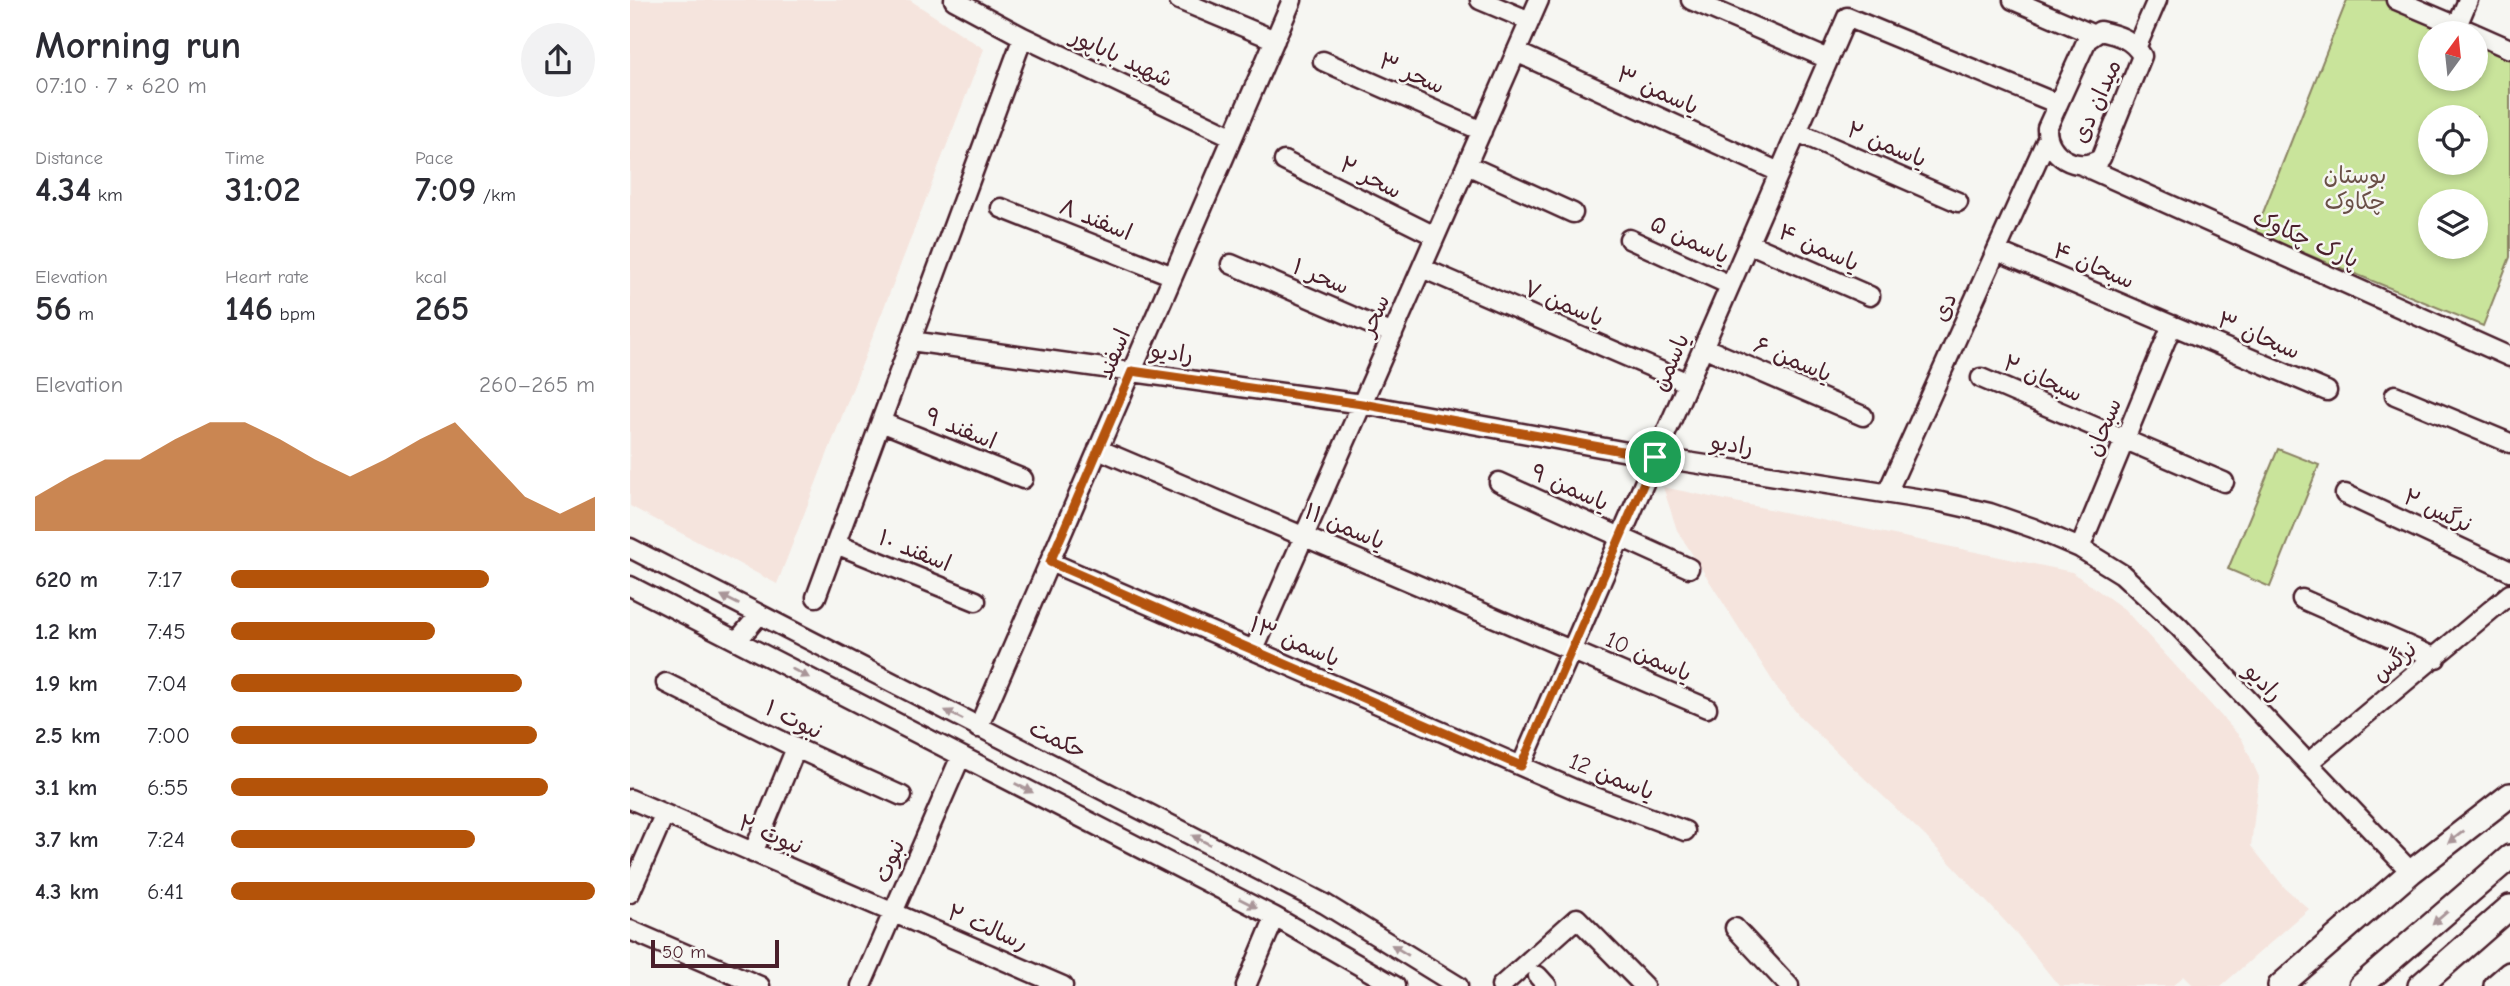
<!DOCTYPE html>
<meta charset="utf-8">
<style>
:root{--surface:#fff;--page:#f2f2f3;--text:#2b2b33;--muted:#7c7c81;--accent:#b45309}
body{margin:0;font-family:"Comic Neue","Playpen Sans Arabic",sans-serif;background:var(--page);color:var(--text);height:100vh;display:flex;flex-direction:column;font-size:26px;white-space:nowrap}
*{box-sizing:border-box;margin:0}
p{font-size:23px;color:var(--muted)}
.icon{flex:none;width:38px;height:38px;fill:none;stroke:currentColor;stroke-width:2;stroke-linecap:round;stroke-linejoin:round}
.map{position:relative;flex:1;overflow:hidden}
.sheet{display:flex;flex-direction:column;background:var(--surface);width:630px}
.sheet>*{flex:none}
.needle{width:46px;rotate:15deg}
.controls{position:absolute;left:1788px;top:21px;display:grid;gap:14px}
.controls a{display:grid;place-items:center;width:70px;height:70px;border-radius:50%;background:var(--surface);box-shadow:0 4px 10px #0003;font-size:35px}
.scale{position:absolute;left:21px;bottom:18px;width:128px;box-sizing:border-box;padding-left:7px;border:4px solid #4a1f2b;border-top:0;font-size:19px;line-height:24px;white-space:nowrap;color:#4a1f2b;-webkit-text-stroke:5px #f6f6f2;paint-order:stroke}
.pin{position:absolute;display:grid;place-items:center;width:60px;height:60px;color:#fff;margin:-30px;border:4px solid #fff;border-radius:50%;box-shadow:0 2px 7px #0007}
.round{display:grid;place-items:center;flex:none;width:74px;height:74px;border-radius:37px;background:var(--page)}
.head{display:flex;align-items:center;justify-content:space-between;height:119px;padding:0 35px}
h1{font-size:38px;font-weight:600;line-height:52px}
.stats{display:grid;grid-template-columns:repeat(3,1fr);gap:10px;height:119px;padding:7px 35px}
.stats div{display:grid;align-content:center}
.stats b{font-size:35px;font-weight:600}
.stats small{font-size:19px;font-weight:400}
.stats p{font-size:19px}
.chart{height:196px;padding:14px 35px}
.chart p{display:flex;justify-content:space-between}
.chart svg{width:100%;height:126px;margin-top:7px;fill:var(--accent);opacity:.7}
ul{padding:0 35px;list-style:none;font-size:23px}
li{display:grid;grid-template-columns:112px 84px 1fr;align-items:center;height:52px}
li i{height:18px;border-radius:9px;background:var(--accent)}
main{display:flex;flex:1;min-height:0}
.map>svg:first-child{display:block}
</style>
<main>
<section class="sheet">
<div class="head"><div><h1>Morning run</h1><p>07:10 · 7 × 620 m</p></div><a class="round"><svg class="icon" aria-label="share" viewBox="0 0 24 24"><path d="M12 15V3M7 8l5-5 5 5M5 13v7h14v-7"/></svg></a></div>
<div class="stats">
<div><p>Distance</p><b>4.34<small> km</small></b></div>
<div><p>Time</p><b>31:02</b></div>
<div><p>Pace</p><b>7:09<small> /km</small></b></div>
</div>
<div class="stats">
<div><p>Elevation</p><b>56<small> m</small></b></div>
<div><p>Heart rate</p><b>146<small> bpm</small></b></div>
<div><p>kcal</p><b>265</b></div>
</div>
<div class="chart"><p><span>Elevation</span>260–265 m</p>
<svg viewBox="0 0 160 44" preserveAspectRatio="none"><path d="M0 44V32L10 25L20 19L30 19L40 12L50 6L60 6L70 12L80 19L90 25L100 19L110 12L120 6L130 19L140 32L150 38L160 32V44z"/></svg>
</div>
<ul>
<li><b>620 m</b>7:17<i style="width:71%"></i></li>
<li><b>1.2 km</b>7:45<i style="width:56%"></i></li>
<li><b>1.9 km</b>7:04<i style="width:80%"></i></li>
<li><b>2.5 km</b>7:00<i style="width:84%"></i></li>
<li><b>3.1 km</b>6:55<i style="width:87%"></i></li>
<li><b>3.7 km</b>7:24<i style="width:67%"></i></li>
<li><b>4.3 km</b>6:41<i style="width:100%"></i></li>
</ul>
</section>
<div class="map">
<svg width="1880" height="986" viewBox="0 0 1880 986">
<rect width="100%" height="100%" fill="#f6f6f2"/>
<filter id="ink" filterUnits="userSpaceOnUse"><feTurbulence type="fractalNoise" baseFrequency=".0143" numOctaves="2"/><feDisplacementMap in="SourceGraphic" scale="14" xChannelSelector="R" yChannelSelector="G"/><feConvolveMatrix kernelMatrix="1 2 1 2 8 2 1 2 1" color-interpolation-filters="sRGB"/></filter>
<g filter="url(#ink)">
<!-- built -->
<path fill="#f5e4dd" d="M0,0H280L354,49L147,584L0,506Z
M1033,487L1442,572L1494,609L1612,739L1629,777L1621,846L1655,888L1679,909L1591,986H1564L1554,976L1542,986H1429L1386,933L1295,836L1170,717L1147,688L1047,530Z"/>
<!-- green -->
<path fill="#c9e49b" stroke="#8a8263" stroke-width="2" fill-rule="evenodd" d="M1717,0H1758L1836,33H1801V79H1846V38L1880,52V257L1853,326L1625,233ZM1801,117H1846V163H1801ZM1801,201H1846V247H1801Z
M1648,449L1689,465L1640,587L1598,569Z"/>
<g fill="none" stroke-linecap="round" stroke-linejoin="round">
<defs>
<path id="minor" d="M324,0L393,37L603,137
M549,0L645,40
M850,0L900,21
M1061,0L1198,59
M1383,0L1464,35
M1766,0L1844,33
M1827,26L1838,0
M1470,31C1488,35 1503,39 1512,56L1471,158C1448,175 1416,155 1417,128L1457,40Z
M1846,34L1880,49
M1507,46L1527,0
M886,52L1149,172
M693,61L852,131
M1167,132L1328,202
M654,161L805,236
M837,165L943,213
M1451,165L1880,357
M371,208L543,276
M999,239L1100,285
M1118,243L1240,296
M1367,251L1697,391
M601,264L763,334
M792,268L1058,383
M281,341L732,404L1025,457L1311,502L1360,513L1403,528L1450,548L1492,574L1549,627L1781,872
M1073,347L1233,416
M1351,378L1594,482
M1765,395L1880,443
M251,422L393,479
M468,449L1077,708
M869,482L1059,568
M1257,493L1416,141
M1715,494L1880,571
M206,544L346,601
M0,548L695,904L828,986
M1450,548L1542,325
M420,562L944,789L1055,831
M0,586L645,917L765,986
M186,597L393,37
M1672,599L1806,658
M107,641L129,615
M624,650L909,0
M36,683L166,748L272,796
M348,728L662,0
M1678,763L1880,594
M891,766L1217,17L1428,104
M0,799L433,986
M123,853L166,748
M0,893L34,815
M1105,928L1159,986
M0,930L130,986
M908,976L917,986
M231,986L331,756
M616,986L645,917
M871,986L947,918L1014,986"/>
<path id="major" d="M1650,986L1781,872L1880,795
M1731,986L1880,857
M1790,986L1880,907
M1866,986L1880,974"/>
</defs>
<!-- minor casing -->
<use href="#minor" stroke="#4a1f2b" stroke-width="23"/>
<!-- major casing -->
<use href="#major" stroke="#4a1f2b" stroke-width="28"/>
<!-- minor -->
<use href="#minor" stroke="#f6f6f2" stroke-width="18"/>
<!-- major -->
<use href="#major" stroke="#f6f6f2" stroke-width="23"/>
</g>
<!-- one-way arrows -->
<defs><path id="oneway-solid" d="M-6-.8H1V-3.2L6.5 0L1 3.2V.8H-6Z" transform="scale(1.75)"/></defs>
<g fill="#a99598">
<use href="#oneway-solid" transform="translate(100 600) rotate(-153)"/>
<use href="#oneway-solid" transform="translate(170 673) rotate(27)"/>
<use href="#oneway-solid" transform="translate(324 715) rotate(-153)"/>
<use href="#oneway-solid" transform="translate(394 788) rotate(27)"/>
<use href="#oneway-solid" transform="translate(1826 837) rotate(142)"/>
<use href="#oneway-solid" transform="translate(571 840) rotate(-153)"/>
<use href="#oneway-solid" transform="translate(618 903) rotate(27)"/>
<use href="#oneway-solid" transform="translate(1810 918) rotate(139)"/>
<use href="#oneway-solid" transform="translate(770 950) rotate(-148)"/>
</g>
</g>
<g fill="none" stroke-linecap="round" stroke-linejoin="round" filter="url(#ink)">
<defs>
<path id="route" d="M502,371L732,404L1025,457L891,766L420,562Z"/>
</defs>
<!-- route casing -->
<use href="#route" stroke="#fff" stroke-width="14"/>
<!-- route -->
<use href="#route" stroke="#b45309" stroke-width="9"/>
</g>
<g text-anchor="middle" stroke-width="5" stroke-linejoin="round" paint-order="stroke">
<!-- street labels -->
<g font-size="23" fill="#4a1f2b" stroke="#f6f6f2">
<text transform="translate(492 57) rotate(25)" y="8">شهید باباپور</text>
<text transform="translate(782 73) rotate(24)" y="8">سحر ۳</text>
<text transform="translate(1028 90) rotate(24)" y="8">یاسمن ۳</text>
<text transform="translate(1466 101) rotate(-66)" y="8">میدان دی</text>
<text transform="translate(1257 144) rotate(23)" y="8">یاسمن ۲</text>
<text transform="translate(741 177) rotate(27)" y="8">سحر ۲</text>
<text transform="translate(466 219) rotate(22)" y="8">اسفند ۸</text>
<text transform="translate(1676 238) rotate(24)" y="8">پارک چکاوک</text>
<text transform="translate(1060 239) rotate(25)" y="8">یاسمن ۵</text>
<text transform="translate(1189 247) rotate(24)" y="8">یاسمن ۴</text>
<text transform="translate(1464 265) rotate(23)" y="8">سبحان ۴</text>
<text transform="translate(691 276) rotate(23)" y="8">سحر ۱</text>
<text transform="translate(934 303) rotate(23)" y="8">یاسمن ۷</text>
<text transform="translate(1314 307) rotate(-66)" y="8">دی</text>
<text transform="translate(744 315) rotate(-66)" y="8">سحر</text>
<text transform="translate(1629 335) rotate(23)" y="8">سبحان ۳</text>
<text transform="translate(542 352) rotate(8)" y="8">رادیو</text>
<text transform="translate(483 354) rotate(-67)" y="8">اسفند</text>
<text transform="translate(1163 359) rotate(23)" y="8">یاسمن ۶</text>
<text transform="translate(1040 362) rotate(-66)" y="8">یاسمن</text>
<text transform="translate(1413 378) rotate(24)" y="8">سبحان ۲</text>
<text transform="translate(1473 427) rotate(-68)" y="8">سبحان</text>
<text transform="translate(331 428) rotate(22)" y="8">اسفند ۹</text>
<text transform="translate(1102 444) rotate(9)" y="8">رادیو</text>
<text transform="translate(940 487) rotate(24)" y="8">یاسمن ۹</text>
<text transform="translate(1808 510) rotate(25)" y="8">نرگس ۲</text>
<text transform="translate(715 526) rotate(23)" y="8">یاسمن ۱۱</text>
<text transform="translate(285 550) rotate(22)" y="8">اسفند ۱۰</text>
<text transform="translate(665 641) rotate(23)" y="8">یاسمن ۱۳</text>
<text transform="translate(1019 656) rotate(24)" y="8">یاسمن 10</text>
<text transform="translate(1764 661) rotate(-39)" y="8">نرگس</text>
<text transform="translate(1634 682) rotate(46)" y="8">رادیو</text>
<text transform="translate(164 719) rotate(26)" y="8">نبوت ۱</text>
<text transform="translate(428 739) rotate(26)" y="8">حکمت</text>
<text transform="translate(982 776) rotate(22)" y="8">یاسمن 12</text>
<text transform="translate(141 834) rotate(23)" y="8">نبوت ۲</text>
<text transform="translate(259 861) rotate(-67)" y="8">نبوت</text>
<text transform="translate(358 927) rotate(23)" y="8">رسالت ۲</text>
</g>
<!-- park labels -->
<g font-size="23" fill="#6a5047" stroke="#f6f6f2">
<text x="1725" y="183">بوستان<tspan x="1725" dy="26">چکاوک</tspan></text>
</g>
</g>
</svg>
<div class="controls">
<a><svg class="needle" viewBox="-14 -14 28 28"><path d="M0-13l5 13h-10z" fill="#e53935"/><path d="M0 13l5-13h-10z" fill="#7c7c81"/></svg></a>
<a><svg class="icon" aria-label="locate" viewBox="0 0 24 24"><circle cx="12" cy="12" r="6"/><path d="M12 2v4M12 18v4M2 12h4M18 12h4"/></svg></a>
<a><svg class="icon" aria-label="layers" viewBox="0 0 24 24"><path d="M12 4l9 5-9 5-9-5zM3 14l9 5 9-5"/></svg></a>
</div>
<div class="scale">50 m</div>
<div class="pin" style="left:1025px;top:457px;background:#1e9e55"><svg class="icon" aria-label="arrive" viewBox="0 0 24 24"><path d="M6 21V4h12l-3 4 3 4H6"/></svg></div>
</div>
</main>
